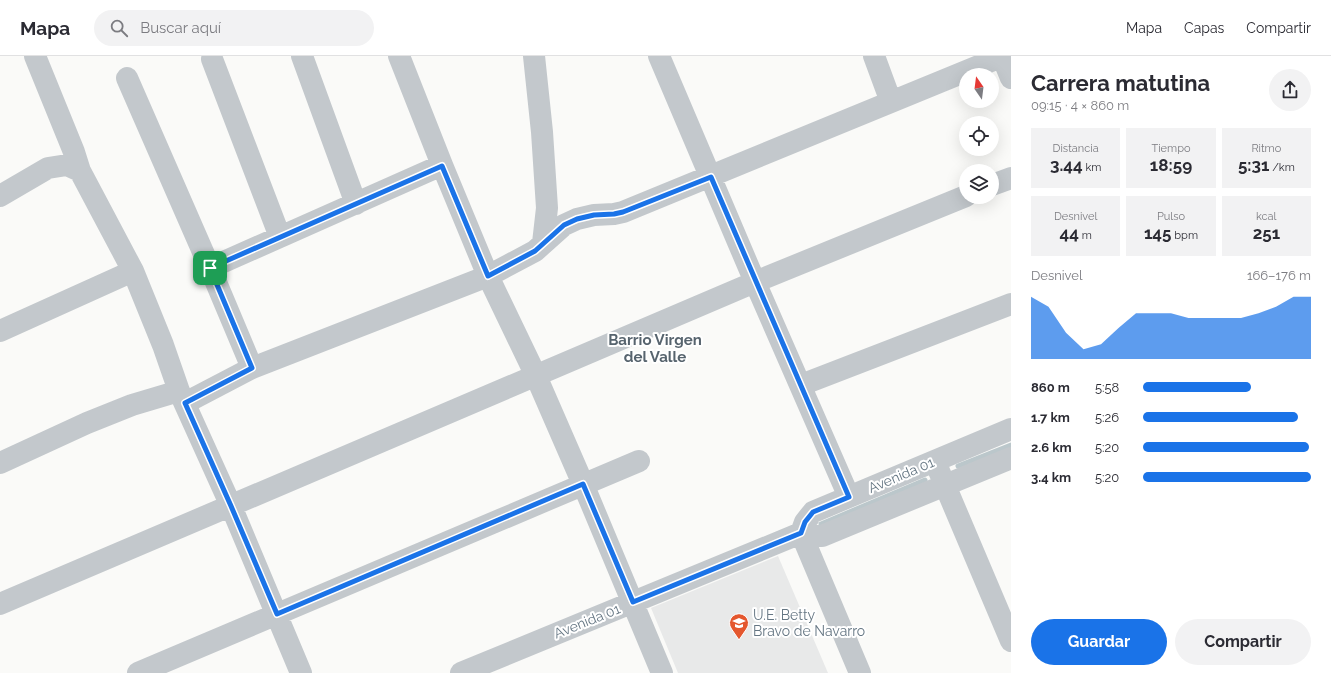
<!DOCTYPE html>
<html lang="es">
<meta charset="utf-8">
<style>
:root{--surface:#fff;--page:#f2f2f3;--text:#2b2b33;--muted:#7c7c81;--line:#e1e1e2;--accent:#1a73e8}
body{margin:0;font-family:Raleway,sans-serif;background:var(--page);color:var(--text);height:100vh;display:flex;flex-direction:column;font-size:15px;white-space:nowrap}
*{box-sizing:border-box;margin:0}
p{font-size:13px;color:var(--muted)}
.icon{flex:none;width:22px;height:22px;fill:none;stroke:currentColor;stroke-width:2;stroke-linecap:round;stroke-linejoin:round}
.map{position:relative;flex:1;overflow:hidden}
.side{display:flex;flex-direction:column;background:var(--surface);width:320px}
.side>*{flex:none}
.needle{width:26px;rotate:346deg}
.fabs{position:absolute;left:959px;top:12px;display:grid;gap:8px}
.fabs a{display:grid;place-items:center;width:40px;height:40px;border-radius:50%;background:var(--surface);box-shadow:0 4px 16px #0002;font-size:20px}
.pin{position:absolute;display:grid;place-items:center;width:34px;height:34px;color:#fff;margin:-17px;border-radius:8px;box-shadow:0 2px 6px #0006}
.round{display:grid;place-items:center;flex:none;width:42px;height:42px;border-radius:21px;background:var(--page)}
.headline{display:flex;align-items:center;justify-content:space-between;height:68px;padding:0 20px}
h1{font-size:22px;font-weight:700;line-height:30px}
.metrics{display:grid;grid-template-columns:repeat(3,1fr);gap:6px;height:68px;padding:4px 20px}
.metrics div{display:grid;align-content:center;border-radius:0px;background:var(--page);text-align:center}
.metrics b{font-size:17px;font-weight:700}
.metrics small{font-size:11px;font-weight:400}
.metrics p{font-size:11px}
.chart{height:112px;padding:8px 20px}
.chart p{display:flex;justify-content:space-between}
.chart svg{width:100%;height:72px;margin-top:4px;fill:var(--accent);opacity:.7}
.action{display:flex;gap:8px;margin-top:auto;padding:8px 20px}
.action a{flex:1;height:46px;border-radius:24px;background:var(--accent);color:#fff;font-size:16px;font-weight:700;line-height:46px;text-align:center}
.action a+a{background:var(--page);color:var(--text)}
ul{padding:0 20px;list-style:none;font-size:13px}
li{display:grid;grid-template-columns:64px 48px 1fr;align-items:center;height:30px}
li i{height:10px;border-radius:5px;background:var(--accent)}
header{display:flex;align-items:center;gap:24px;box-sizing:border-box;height:56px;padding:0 20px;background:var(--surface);border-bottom:1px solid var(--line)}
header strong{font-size:19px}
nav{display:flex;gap:22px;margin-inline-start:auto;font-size:14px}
.search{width:280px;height:36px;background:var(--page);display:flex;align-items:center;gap:10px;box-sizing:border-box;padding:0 14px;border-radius:22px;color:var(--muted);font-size:15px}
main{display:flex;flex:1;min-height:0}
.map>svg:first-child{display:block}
</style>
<header>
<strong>Mapa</strong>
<div class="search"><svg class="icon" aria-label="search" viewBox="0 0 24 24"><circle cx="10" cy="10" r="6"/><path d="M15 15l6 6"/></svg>Buscar aquí</div>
<nav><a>Mapa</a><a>Capas</a><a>Compartir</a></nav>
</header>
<main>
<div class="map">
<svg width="1011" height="617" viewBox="0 0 1011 617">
<rect width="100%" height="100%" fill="#fafaf8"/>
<!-- built -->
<path fill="#e8e9e9" d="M778,500L828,617H678L651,552Z"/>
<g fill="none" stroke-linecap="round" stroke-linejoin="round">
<!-- stream -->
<path stroke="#bbc7cb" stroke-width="5" d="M958,410L1011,389
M821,468L925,424"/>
<!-- minor -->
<path stroke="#c3c8cc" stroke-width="22" d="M35,0L74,96L80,115L133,215L163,289L179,335L231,450L301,617
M302,0L356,148
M399,0L442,109L488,220L536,320L583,428L662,617
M534,0L542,76L547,152L543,187
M659,0L755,226L849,441
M874,0L891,46
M1002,0L1011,22
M212,3L280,181
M127,22L210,212L252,312
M992,129L1011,122
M0,140L48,112L67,109L80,115
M210,212L442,109
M0,275L133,215
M801,329L1011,248
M185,347L252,312L488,220L535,195L564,169L577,163L594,159L614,158L623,156L1003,0
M0,407L87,367L132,349L179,335
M939,415L1011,585
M801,477L805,466L813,456L1011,373
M801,477L860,617
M0,548L755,226L966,140
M138,617L639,405
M461,617L801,477L812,480H822L1011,402"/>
</g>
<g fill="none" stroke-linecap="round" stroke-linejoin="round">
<defs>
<path id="route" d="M442,110L488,220L535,195L564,169L577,163L594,159L614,158L623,156L711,121L849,441L813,456L805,466L801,477L633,546L583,428L277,558L231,450L185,347L252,312L210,212Z"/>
</defs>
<!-- route casing -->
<use href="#route" stroke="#fff" stroke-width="8"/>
<!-- route -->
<use href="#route" stroke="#1a73e8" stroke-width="5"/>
</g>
<!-- icons -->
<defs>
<symbol id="school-pin" viewBox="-11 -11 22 30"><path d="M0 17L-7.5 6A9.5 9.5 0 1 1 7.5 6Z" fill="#e4572e" stroke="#fff"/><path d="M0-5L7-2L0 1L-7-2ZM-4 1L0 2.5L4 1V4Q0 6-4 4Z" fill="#fff"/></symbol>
</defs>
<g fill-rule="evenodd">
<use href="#school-pin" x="728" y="556" width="22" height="30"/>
</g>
<g text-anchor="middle" stroke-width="4" stroke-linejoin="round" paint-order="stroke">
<!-- street labels -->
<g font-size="14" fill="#657683" stroke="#fff">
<text transform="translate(901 419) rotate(-23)" y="5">Avenida 01</text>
<text transform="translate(587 565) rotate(-22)" y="5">Avenida 01</text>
</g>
<!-- poi labels -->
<g font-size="14" fill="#657683" stroke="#fff" text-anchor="start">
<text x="753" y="564">U.E. Betty<tspan x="753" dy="16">Bravo de Navarro</tspan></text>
</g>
<!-- neighbourhood labels -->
<g font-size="15" font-weight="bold" fill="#57646e" stroke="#fff">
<text x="655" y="289">Barrio Virgen<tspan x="655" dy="17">del Valle</tspan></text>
</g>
</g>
</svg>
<div class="fabs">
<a><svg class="needle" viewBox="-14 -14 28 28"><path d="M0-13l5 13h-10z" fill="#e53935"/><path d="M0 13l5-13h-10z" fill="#7c7c81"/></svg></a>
<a><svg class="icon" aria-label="locate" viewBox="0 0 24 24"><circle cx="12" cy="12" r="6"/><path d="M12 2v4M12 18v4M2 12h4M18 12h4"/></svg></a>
<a><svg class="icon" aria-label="layers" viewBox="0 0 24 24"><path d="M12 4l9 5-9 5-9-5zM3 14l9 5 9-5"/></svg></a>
</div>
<div class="pin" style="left:210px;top:212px;background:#1e9e55"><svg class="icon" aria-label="arrive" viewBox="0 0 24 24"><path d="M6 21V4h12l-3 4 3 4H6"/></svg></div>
</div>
<section class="side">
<div class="headline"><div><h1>Carrera matutina</h1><p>09:15 · 4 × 860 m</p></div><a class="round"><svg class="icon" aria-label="share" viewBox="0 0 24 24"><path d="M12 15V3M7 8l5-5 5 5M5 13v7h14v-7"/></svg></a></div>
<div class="metrics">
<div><p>Distancia</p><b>3.44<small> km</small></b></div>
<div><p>Tiempo</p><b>18:59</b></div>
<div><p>Ritmo</p><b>5:31<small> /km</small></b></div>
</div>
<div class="metrics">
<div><p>Desnivel</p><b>44<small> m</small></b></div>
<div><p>Pulso</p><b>145<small> bpm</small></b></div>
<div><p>kcal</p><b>251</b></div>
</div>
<div class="chart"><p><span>Desnivel</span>166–176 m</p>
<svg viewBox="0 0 160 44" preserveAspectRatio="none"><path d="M0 44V6L10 12L20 28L30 38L40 35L50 25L60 16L70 16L80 16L90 19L100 19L110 19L120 19L130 16L140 12L150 6L160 6V44z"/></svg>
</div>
<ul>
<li><b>860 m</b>5:58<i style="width:64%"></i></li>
<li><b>1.7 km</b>5:26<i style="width:92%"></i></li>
<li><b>2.6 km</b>5:20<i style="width:99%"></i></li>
<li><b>3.4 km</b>5:20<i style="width:100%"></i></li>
</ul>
<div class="action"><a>Guardar</a><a>Compartir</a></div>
</section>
</main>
